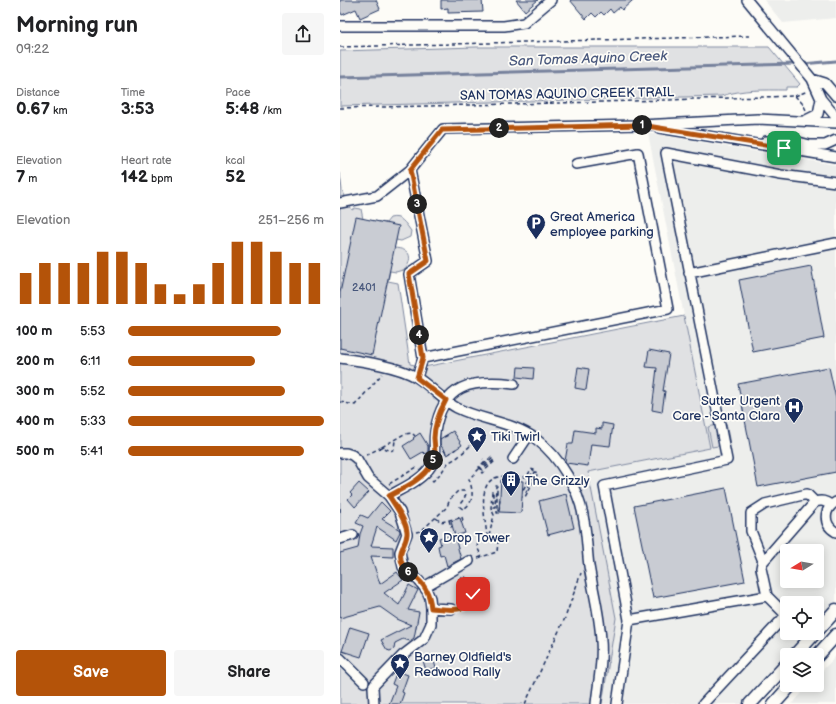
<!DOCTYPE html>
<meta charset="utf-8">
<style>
:root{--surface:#fff;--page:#f6f6f6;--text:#202124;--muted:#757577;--accent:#b45309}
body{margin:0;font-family:"Balsamiq Sans",sans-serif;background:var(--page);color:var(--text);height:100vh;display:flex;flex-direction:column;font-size:15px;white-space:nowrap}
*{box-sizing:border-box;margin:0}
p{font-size:13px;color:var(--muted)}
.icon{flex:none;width:22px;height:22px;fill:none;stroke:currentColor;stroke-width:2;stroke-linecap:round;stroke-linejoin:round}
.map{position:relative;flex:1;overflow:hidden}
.details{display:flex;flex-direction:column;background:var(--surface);width:340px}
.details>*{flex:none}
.needle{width:26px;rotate:259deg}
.buttons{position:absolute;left:440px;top:544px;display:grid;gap:8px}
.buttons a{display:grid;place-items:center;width:44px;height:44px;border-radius:4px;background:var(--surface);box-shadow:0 2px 10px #0003;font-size:20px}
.pin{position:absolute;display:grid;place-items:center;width:34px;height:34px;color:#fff;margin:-17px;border-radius:8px;box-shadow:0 2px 6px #0006}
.km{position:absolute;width:20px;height:20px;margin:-10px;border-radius:50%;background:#222;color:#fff;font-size:11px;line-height:20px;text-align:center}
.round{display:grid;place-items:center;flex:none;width:42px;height:42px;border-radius:4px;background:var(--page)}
.overview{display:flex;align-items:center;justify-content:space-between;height:68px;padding:0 16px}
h1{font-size:22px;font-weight:800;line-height:30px}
.stats{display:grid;grid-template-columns:repeat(3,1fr);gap:6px;height:68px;padding:4px 16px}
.stats div{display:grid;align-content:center}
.stats b{font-size:17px;font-weight:800}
.stats small{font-size:11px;font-weight:400}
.stats p{font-size:11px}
.chart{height:112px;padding:8px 16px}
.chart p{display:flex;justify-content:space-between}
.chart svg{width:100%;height:72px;margin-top:4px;stroke:var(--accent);stroke-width:6}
.primary-button{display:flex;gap:8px;margin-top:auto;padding:8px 16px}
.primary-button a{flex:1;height:46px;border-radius:4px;background:var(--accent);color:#fff;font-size:16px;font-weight:800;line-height:46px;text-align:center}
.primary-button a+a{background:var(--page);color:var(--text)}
ul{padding:0 16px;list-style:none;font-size:13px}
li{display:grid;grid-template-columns:64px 48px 1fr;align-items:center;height:30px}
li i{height:10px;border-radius:5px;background:var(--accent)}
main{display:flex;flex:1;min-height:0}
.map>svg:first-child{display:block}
</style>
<main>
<section class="details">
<div class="overview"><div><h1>Morning run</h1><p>09:22</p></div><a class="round"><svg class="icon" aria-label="share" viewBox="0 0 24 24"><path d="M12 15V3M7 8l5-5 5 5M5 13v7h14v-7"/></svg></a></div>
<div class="stats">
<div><p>Distance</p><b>0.67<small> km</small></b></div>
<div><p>Time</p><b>3:53</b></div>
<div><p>Pace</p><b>5:48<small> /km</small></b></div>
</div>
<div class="stats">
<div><p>Elevation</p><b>7<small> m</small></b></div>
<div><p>Heart rate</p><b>142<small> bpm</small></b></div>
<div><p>kcal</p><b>52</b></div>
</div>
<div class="chart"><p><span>Elevation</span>251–256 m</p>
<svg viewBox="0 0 160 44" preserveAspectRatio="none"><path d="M5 44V25M15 44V19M25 44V19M35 44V19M45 44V12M55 44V12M65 44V19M75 44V32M85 44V38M95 44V32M105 44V19M115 44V6M125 44V6M135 44V12M145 44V19M155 44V19"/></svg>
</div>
<ul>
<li><b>100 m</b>5:53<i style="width:78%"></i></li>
<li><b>200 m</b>6:11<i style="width:65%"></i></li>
<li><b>300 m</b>5:52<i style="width:80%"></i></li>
<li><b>400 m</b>5:33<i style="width:100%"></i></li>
<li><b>500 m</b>5:41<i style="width:90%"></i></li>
</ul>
<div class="primary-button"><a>Save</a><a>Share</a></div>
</section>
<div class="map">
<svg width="496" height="704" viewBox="0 0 496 704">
<rect width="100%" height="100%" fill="#fdfcf7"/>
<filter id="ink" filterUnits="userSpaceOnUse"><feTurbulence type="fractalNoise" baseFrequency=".025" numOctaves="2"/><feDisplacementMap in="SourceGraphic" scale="8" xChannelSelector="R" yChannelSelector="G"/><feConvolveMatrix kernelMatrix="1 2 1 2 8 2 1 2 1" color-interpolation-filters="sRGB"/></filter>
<g filter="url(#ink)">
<!-- built -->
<path fill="#edeeec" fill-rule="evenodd" d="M424,0H496V18L443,23Z
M308,133L496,165V602L477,622V603H447V633H467L402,704H262L247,472L370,448ZM447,551H477V581H447Z
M496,656V704H452L469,685H477V676Z"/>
<!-- green -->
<path fill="#e0e1e3" stroke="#7e88a0" d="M136,47H429L460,84L457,87H446V90C423,90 403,89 381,96L0,106V51Z
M0,173L2,190L12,210L15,208L21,209L23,219L46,223L50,218C61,215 65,223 71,231L70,237L61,241L56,240L54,248C70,249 73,256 66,269L56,272L50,271L48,281L58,283L70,364L84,367L344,316L370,448L248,472L276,618L262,704H0Z
M386,423L390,444L372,447L368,427Z"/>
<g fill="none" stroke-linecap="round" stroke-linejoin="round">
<!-- stream -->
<path stroke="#76819c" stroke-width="3" d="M462,64L496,61
M0,77L456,64"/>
</g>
<!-- building -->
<path fill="#c9ccd3" stroke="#1b2f5e" d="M0,0H36L40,9L20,18L16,9L2,15L0,11Z
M101,0H142L143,12L108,13V8L101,9Z
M176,0H198L185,11Z
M230,0H293L282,10L280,7L273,13L270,9L264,15L261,12L256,17L252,13L246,19Z
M16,217L59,226L32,355L0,348V293Z
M471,266L484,338L413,352L399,280Z
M309,350L329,354L323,391H325L322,412L312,410L317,368L306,367Z
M178,367L194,368L193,379L177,377Z
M238,367L249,369L246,390L235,388Z
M489,367L496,399V472L418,487L398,384Z
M262,423L273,425L270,446L251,444L248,466L226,463L225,461L228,444H233L235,430L256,433V428L262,429Z
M113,431L122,445L107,455L100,444V439Z
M80,433L88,446V451L85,454L83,452L71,459L63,446L74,439L73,438Z
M161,480L183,481L181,513L159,512Z
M19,483L29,492L15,507L8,499L12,495L10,493Z
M386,488L405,581L313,598L294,506Z
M226,494L234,528L208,535L199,501Z
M41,502L50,511L42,519L60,530V532L56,540L37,527L31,546L53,547V557L31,556L40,584L57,572L63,580L44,593L59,605L69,585L78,590L68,610L79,612L74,638L70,641L63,639L55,643L54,649L50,651L47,650L41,640L71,625L57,619L40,607L0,618V553L18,548L20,534L23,526L16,523L21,515L28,518Z
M120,518L125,533L115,536L111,521Z
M114,534L121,559L107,566L104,555L100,556L98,546L101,545L99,538Z
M10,627L29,633L21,657L2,651Z
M92,655L96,668L86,670L82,658Z
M57,671L68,675L62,692L64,693L60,704H49L56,686L52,684Z"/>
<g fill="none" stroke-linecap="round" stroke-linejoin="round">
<defs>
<path id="minor" d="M407,0L472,79L481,99L496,117
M0,26H164L184,23L211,0
M472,79L485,83L496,96
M464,121L478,114L481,99
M319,128L496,157
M426,141H455L470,145H485L496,140
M70,170L88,261L69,274L83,358L77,377
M0,203L37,196L70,170L103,129L301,125L418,119L496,123
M349,273L496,243
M0,358C21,361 58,366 76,377C91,386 102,400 117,408C143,421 171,421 196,439C220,457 240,491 244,521C247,536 247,551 249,566C253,591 260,615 261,641C263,662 258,683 256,704
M83,358L328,309L298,153L236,164
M0,453H6L12,455L17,459L28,478L49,496L60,512L67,534L60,552L63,567L79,581L87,591L90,598L91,608V624L84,639L63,655L35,684L33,687L34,704
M173,459L189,435
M49,496C63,488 82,480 91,466C97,455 93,444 95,432C102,384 132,379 174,384
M496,502C483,509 483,525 496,532
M0,539L13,535
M423,561L411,531V513L425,504L467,494L475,502
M84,587L129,561
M427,596L421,568L422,563L475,502C482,500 485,501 491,505
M91,608L111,609
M289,620L427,596L447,616
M0,658L24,682
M277,704L289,620L264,486L387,460L326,153L441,175L496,182
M363,704L446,615"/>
<path id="major" d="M477,631L496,610
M455,655L475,633
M477,656L496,635
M410,704L447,664
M434,704L451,685"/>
</defs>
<!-- minor casing -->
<use href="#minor" stroke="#1b2f5e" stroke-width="12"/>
<!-- major casing -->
<use href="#major" stroke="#1b2f5e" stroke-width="15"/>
<!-- path -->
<path stroke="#1b2f5e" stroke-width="1.5" stroke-dasharray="4 3" stroke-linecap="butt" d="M0,47L409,36
M455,96L468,91
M0,108L260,102L455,96L463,104L466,110
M0,402L15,405L42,374
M104,437L108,435
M42,447L64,434L72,433L75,436
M104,450L107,455L116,449
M26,455L42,447L51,451L54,449L55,440
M92,480L93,481L101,473L108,463L118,457L130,446L132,448
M49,484L77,467
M0,508V512
M96,518L101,522L122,517L123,521L121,522
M109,520L111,527L112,526
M76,532L81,531L107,507L110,499L118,491H124L126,494L124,499L120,504V507L123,509C135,503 133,490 129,479L139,469L142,473L155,461L154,460L142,470L141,469L153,458L151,457L140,468L139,467L145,461L143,459
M149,536L154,515L151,508L152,491H153V507H155L156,486H157V513H159L160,496
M147,537C146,520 135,482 158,477C167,475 178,477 187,477L191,469L194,470L183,490L186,492L195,472L198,473L185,497H182
M138,558L157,552L158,541L151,536L139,539L137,547L142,557
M119,579H121L123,576L128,579L129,582
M120,606C129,601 131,594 128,585
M119,609C132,606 135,595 130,583C130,594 135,603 119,608
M185,704L225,618L241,573"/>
<!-- minor -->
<use href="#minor" stroke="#fdfcf7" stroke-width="9"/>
<!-- major -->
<use href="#major" stroke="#fdfcf7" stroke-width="12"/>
</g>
</g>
<g fill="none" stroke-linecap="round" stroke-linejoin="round" filter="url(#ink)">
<defs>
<path id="route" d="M133,594C131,615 106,609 91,608C90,595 85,584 74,576C70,573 65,572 63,566C56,550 66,547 67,534C68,523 55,505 49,496C63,488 82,480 91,465C96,457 95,448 94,438C94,426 100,411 106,400L77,378L83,358L69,274L88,261L70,170L102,130L301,125L444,148"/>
</defs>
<!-- route casing -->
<use href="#route" stroke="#fff" stroke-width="8"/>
<!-- route -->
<use href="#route" stroke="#b45309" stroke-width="5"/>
</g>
<!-- icons -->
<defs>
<symbol id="parking-pin" viewBox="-11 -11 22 30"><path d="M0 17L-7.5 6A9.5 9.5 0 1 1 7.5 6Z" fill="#1b2f5e" stroke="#fdfcf7"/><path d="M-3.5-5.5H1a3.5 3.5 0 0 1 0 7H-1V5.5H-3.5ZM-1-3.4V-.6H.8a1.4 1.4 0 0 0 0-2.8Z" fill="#fff"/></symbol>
<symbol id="hospital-pin" viewBox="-11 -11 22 30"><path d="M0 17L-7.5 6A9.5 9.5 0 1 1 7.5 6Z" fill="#1b2f5e" stroke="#fdfcf7"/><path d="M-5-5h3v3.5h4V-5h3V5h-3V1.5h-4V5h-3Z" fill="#fff"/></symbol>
<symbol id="sight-pin" viewBox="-11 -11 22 30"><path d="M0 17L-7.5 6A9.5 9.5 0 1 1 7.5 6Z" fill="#1b2f5e" stroke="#fdfcf7"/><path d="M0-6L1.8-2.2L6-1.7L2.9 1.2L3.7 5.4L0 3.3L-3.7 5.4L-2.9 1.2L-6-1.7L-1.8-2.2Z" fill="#fff"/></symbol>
<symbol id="building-pin" viewBox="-11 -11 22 30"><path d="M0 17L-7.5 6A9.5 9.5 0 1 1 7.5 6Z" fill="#1b2f5e" stroke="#fdfcf7"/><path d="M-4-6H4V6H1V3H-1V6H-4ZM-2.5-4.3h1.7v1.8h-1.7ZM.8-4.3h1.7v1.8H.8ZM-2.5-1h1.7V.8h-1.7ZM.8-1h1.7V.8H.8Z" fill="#fff"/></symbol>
</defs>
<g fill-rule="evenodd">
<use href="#parking-pin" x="185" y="212" width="22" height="30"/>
<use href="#hospital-pin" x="443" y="396" width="22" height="30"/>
<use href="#sight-pin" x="126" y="425" width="22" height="30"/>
<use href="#building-pin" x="160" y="469" width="22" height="30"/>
<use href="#sight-pin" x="78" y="526" width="22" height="30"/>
<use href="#sight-pin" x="49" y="652" width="22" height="30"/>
</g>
<g text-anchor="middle" stroke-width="3.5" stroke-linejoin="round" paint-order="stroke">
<!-- number labels -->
<g font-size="11" fill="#46567b">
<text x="24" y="291">2401</text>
</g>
<!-- street labels -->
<g font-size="13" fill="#1b2f5e" stroke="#fdfcf7">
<text transform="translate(227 93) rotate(-1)" y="5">SAN TOMAS AQUINO CREEK TRAIL</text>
</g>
<!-- poi labels -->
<g font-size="13" fill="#1b2f5e" stroke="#fdfcf7" text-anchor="start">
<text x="210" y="221">Great America<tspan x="210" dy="15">employee parking</tspan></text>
<text x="440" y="405" text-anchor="end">Sutter Urgent<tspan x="440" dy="15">Care - Santa Clara</tspan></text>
<text x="151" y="441">Tiki Twirl</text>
<text x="185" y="485">The Grizzly</text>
<text x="103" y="542">Drop Tower</text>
<text x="74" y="661">Barney Oldfield's<tspan x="74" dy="15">Redwood Rally</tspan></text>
</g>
<!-- water labels -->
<g font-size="14" font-style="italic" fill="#49587d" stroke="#fdfcf7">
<text transform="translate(248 58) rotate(-2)" y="5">San Tomas Aquino Creek</text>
</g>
</g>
</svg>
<div class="buttons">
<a><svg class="needle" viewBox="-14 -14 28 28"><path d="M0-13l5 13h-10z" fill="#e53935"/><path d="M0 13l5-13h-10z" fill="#757577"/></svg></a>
<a><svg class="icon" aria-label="locate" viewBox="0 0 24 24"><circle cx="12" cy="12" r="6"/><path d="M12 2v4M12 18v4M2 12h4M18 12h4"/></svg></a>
<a><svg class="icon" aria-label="layers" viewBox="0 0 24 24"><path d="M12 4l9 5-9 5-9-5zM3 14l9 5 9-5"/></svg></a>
</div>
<div class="pin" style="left:444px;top:148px;background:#1e9e55"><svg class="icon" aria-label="arrive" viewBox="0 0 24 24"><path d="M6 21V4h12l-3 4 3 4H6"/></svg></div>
<div class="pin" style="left:133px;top:594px;background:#d93025"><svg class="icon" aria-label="check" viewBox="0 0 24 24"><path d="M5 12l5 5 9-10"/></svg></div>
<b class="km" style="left:302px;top:125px">1</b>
<b class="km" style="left:159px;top:128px">2</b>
<b class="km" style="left:77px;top:204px">3</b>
<b class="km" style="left:79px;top:335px">4</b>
<b class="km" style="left:93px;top:460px">5</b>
<b class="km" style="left:68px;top:572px">6</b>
</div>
</main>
